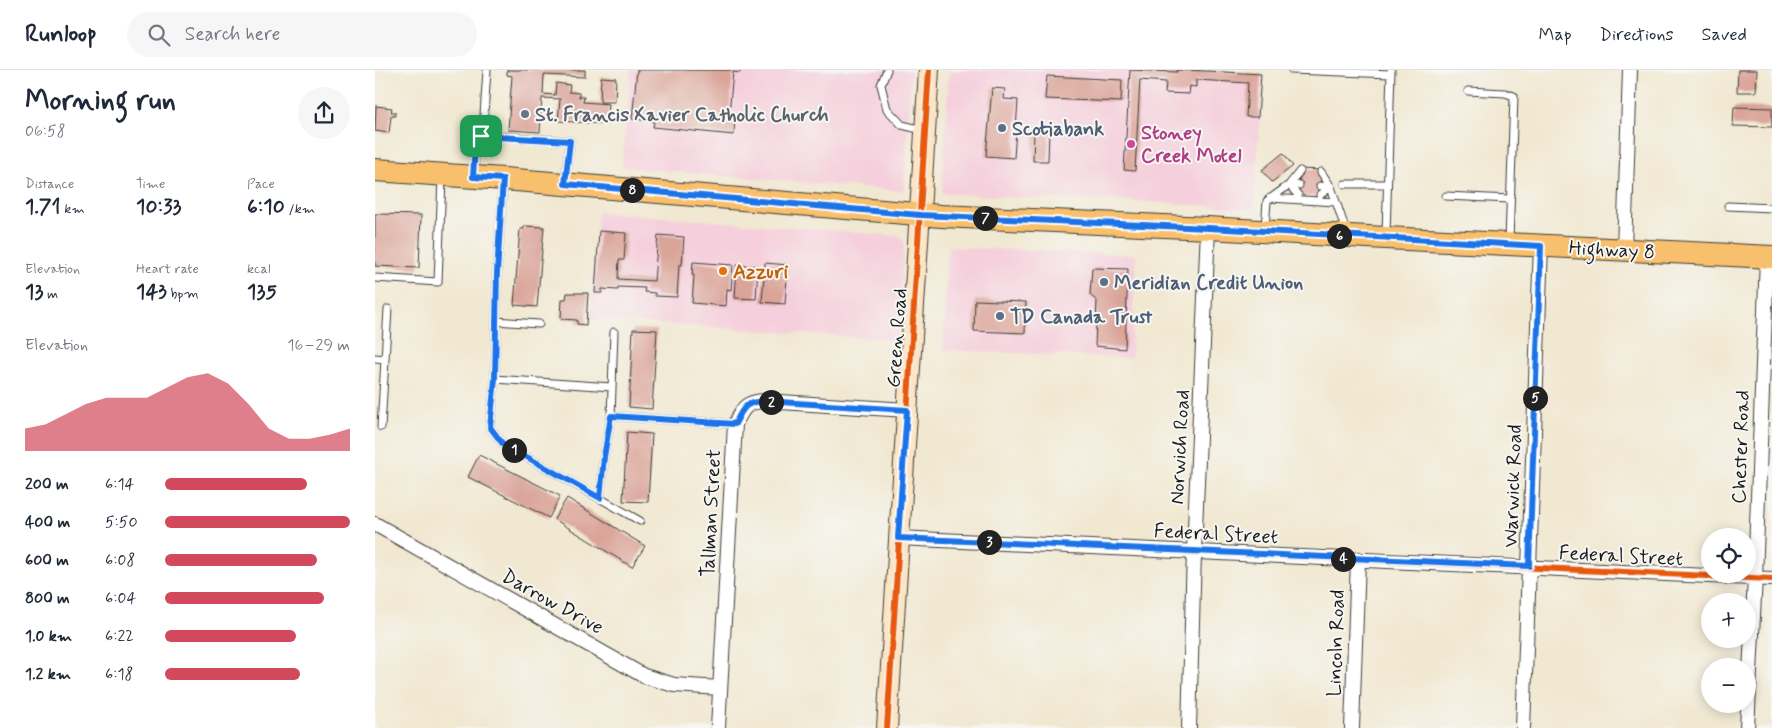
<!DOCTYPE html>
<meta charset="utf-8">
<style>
:root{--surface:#fff;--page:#f6f6f7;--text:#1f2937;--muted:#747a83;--line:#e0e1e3;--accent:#d1495b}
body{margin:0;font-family:Mynerve,sans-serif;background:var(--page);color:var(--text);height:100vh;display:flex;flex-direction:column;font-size:19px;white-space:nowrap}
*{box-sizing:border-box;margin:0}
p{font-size:16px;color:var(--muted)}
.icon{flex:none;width:28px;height:28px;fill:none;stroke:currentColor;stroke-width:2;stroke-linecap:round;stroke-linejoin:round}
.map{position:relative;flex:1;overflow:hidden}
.sheet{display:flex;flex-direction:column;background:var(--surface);width:375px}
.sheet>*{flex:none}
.controls{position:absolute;left:1326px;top:458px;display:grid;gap:10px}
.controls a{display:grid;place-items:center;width:55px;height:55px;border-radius:50%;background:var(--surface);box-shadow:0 2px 12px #0003;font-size:25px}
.pin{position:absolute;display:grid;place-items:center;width:42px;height:42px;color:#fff;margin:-21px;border-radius:10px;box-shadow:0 2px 8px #0006}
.km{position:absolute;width:25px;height:25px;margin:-12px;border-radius:50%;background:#222;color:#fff;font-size:14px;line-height:25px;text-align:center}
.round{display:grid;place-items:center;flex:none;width:52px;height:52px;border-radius:26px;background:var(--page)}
.headline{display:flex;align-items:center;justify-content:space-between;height:85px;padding:0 25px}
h1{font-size:28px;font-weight:800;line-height:38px}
.figures{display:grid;grid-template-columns:repeat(3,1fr);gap:8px;height:85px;padding:5px 25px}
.figures div{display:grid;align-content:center}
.figures b{font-size:21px;font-weight:800}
.figures small{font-size:14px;font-weight:400}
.figures p{font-size:14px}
.chart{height:140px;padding:10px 25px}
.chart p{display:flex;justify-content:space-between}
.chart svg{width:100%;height:90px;margin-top:5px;fill:var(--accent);opacity:.7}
ul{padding:0 25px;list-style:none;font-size:16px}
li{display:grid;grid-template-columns:80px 60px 1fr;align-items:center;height:38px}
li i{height:12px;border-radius:6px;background:var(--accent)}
header{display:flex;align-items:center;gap:30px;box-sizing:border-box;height:70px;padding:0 25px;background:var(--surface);border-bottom:1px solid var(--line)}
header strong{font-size:24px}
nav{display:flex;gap:28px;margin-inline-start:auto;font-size:18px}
.search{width:350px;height:45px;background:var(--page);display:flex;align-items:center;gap:12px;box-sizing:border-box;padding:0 18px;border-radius:28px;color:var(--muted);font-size:19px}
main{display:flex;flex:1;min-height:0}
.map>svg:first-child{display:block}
</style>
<header>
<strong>Runloop</strong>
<div class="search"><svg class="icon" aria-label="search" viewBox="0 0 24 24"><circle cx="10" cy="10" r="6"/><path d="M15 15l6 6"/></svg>Search here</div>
<nav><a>Map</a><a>Directions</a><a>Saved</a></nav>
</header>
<main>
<section class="sheet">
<div class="headline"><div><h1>Morning run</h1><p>06:58</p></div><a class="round"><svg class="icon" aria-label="share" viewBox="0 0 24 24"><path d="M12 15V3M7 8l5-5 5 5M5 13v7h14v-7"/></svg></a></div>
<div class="figures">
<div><p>Distance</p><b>1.71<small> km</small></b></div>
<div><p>Time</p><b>10:33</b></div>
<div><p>Pace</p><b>6:10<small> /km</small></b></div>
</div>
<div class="figures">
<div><p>Elevation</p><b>13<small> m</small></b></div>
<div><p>Heart rate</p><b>143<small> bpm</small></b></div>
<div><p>kcal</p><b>135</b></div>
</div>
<div class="chart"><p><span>Elevation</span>16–29 m</p>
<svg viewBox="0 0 160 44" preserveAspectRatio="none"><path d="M0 44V33L10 31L20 26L30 21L40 18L50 18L60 18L70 13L80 8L90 6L100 11L110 21L120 33L130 38L140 38L150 36L160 33V44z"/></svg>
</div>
<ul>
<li><b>200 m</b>6:14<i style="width:77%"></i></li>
<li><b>400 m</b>5:50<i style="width:100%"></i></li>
<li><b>600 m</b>6:08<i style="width:82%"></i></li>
<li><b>800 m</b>6:04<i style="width:86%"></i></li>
<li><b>1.0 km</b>6:22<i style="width:71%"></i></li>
<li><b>1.2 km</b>6:18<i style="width:73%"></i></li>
</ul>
</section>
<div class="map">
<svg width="1397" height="658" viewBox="0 0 1397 658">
<rect width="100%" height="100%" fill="#f6f6f2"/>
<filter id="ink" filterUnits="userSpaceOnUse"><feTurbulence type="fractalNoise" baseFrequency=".02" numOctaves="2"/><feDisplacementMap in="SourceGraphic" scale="10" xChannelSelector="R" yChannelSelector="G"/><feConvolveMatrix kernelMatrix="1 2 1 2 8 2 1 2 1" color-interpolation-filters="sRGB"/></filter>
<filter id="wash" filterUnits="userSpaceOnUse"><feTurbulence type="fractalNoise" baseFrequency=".0096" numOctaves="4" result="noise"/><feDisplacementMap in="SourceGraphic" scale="20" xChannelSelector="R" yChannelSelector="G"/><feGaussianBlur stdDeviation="1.12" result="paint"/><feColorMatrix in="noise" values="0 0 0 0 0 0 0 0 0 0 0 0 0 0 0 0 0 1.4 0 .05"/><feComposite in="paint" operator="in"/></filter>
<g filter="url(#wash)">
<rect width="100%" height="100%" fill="#f1e8d1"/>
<!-- built -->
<path fill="#f5cfdb" d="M256,0H536L529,121L247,97Z
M574,0H818L888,4L879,139L743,130L646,128L567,123Z
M223,142L525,166L529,172L523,270L215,249Z
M573,177L761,185L756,288L568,280Z"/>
<g id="blocks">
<!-- building -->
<path fill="#daa499" d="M132,0H210V7L169,5L168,24L180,25L181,13L195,15L194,22L204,23V27H209L208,32L234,34L232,54L183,51L185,29L167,28L165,62L133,60L137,6L132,5Z
M262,0H365V3L358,2L354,44H360L359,65L278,57L279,51L257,49Z
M755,0L802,2V0H812L886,4L883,47H871L873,13L821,10V17L815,16L814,24L790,23L791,12L765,10L760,101L749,100Z
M1363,0H1382L1381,22H1362Z
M672,6L747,10L746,32L670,29Z
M226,7L241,8L240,32H225Z
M617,18L630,19L629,29L643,30L639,88L611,86Z
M1,36L17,38L16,42H20V46H16L14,63L0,61Z
M1359,37L1397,38V57L1358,56Z
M659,62L674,63L673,91H658Z
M908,83L918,96L897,112L887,100Z
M925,99L946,100L945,127L923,126Z
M0,144L46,145L44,198L0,196Z
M149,156L169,157L162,237L139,235L145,159H149Z
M224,161L251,163L249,190H244L243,209L279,211L283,165L309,167L307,195H304L302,227L280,226V223L269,222L270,218L243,217V220L227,219V223H220Z
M318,192L358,195L356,220L352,219L351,236L317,233L319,205H317Z
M390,193L413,195L410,234L387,232Z
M362,195L383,196L381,229L360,228Z
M717,198L753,199L750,279L720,276L722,231L715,225Z
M192,223H213L211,255L202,254V250L186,249L187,229H191Z
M600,230L651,232L650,263L599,261Z
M258,259L282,260L277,339L254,337Z
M252,362L277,364L273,432L248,431Z
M104,385L185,426L174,448L93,407Z
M192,428L270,476L257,497L179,449Z"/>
</g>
</g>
<g filter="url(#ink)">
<use href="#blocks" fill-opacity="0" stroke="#3c3b37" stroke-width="1"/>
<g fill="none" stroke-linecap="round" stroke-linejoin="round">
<defs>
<path id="lane" d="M512,0L506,15L512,39L527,55L548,60
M917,0L1016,4
M1093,21L1130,23L1139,26L1134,171
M106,65L195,71L190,112
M946,102L956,117
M99,104L100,76L108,60L112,0
M128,112L122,203L120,309L115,357L127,373L265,451
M970,114H1012
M914,115L925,101
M914,115L923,125
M945,116L956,117L971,161
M945,125L956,117
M1071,126L1135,129
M895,128L961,132
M1353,136L1397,138
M890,158L892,131L914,115H924
M1011,165L1016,0
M0,208L63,212L67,108
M121,251L164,254
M0,288L10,289
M120,309L237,317
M236,346L360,354
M6,357L13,239
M225,428L229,387L236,346L239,262"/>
<path id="street" d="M1249,180L1255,0
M0,454L269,606L299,615L345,618
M523,468L1397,509
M343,658L360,354C368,338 370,332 389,331L532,340
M814,658L819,482L833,158
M977,658L983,489
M1148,658L1166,176
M1372,658L1380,508L1392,187"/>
<path id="secondary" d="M512,658L554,0"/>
<path id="primary" d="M0,100L129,109L566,146L833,158L1011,168L1397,187"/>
</defs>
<!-- lane casing -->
<use href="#lane" stroke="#3c3b37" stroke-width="9"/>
<!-- street casing -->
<use href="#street" stroke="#3c3b37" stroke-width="16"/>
<!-- secondary casing -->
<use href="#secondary" stroke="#3c3b37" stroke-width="22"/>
<!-- primary casing -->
<use href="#primary" stroke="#3c3b37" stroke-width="24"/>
<!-- lane -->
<use href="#lane" stroke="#fff" stroke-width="7"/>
<!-- street -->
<use href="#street" stroke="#fff" stroke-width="14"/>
<!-- secondary -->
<use href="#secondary" stroke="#fce5c4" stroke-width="20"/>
<!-- primary -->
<use href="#primary" stroke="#f8bf6c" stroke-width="22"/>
<defs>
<path id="cycleway" d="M523,468L1397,509
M512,658L554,0"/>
</defs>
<!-- cycleway casing -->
<use href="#cycleway" stroke="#f6f6f2" stroke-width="9"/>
<!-- cycleway -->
<use href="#cycleway" stroke="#e8590c" stroke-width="6"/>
</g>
</g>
<g fill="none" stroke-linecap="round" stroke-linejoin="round" filter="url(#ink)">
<defs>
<path id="route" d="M106,66L195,71L190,114L545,145L833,158L1166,176L1154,496L523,468L532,340L389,331C370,332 368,338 360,354L236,346L229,387L225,428L127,373L115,357L120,309L122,203L128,109L98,107L100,76Z"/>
</defs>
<!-- route casing -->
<use href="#route" stroke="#fff" stroke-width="10"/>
<!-- route -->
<use href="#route" stroke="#1a73e8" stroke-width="6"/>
</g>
<!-- markers -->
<circle fill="#6b7280" stroke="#f6f6f2" stroke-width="2" cx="150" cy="44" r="5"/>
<g fill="#5c6f8a" stroke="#f6f6f2" stroke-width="2">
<circle cx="627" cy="58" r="5"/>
<circle cx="729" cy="212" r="5"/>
<circle cx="625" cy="246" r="5"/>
</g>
<circle fill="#d1479c" stroke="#f6f6f2" stroke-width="2" cx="756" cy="74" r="5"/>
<circle fill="#e8710a" stroke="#f6f6f2" stroke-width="2" cx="348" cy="201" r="5"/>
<g text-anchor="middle" stroke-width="4" stroke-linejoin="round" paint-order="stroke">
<!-- worship labels -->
<g font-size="20" font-weight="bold" fill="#5b616d" stroke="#f6f6f2" text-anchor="start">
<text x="160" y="51">St. Francis Xavier Catholic Church</text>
</g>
<!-- service labels -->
<g font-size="20" font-weight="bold" fill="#4e5e75" stroke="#f6f6f2" text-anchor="start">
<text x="637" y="65">Scotiabank</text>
<text x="739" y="219">Meridian Credit Union</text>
<text x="635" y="253">TD Canada Trust</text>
</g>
<!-- hotel labels -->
<g font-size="20" font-weight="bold" fill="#b23c85" stroke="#f6f6f2" text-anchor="start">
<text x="766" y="69">Stoney<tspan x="766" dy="23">Creek Motel</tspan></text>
</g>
<!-- street labels -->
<g font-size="20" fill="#1c1c1c" stroke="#f6f6f2">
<text transform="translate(1237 179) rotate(3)" y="7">Highway 8</text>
<text transform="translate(521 268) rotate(-86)" y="7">Green Road</text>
<text transform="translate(804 377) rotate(-87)" y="7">Norwich Road</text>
<text transform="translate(1365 377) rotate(-88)" y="7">Chester Road</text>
<text transform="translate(1137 416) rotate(-88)" y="7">Warwick Road</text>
<text transform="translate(335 443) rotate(-87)" y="7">Tallman Street</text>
<text transform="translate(841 463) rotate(3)" y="7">Federal Street</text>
<text transform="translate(1246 485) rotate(3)" y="7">Federal Street</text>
<text transform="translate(178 531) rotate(29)" y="7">Darrow Drive</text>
<text transform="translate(960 573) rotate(-88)" y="7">Lincoln Road</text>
</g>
<!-- food labels -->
<g font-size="20" font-weight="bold" fill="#c56008" stroke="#f6f6f2" text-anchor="start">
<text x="358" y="208">Azzuri</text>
</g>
</g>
</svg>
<div class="controls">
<a><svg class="icon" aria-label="locate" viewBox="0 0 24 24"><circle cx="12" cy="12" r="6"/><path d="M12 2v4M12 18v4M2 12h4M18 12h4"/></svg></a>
<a>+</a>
<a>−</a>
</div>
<div class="pin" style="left:106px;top:66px;background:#1e9e55"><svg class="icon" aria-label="arrive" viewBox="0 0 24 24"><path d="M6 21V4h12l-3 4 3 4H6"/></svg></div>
<b class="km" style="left:139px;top:380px">1</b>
<b class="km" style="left:396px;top:332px">2</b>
<b class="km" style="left:614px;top:472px">3</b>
<b class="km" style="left:968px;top:489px">4</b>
<b class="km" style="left:1160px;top:328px">5</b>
<b class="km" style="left:964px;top:166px">6</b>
<b class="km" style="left:610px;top:148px">7</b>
<b class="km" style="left:257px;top:120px">8</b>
</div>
</main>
